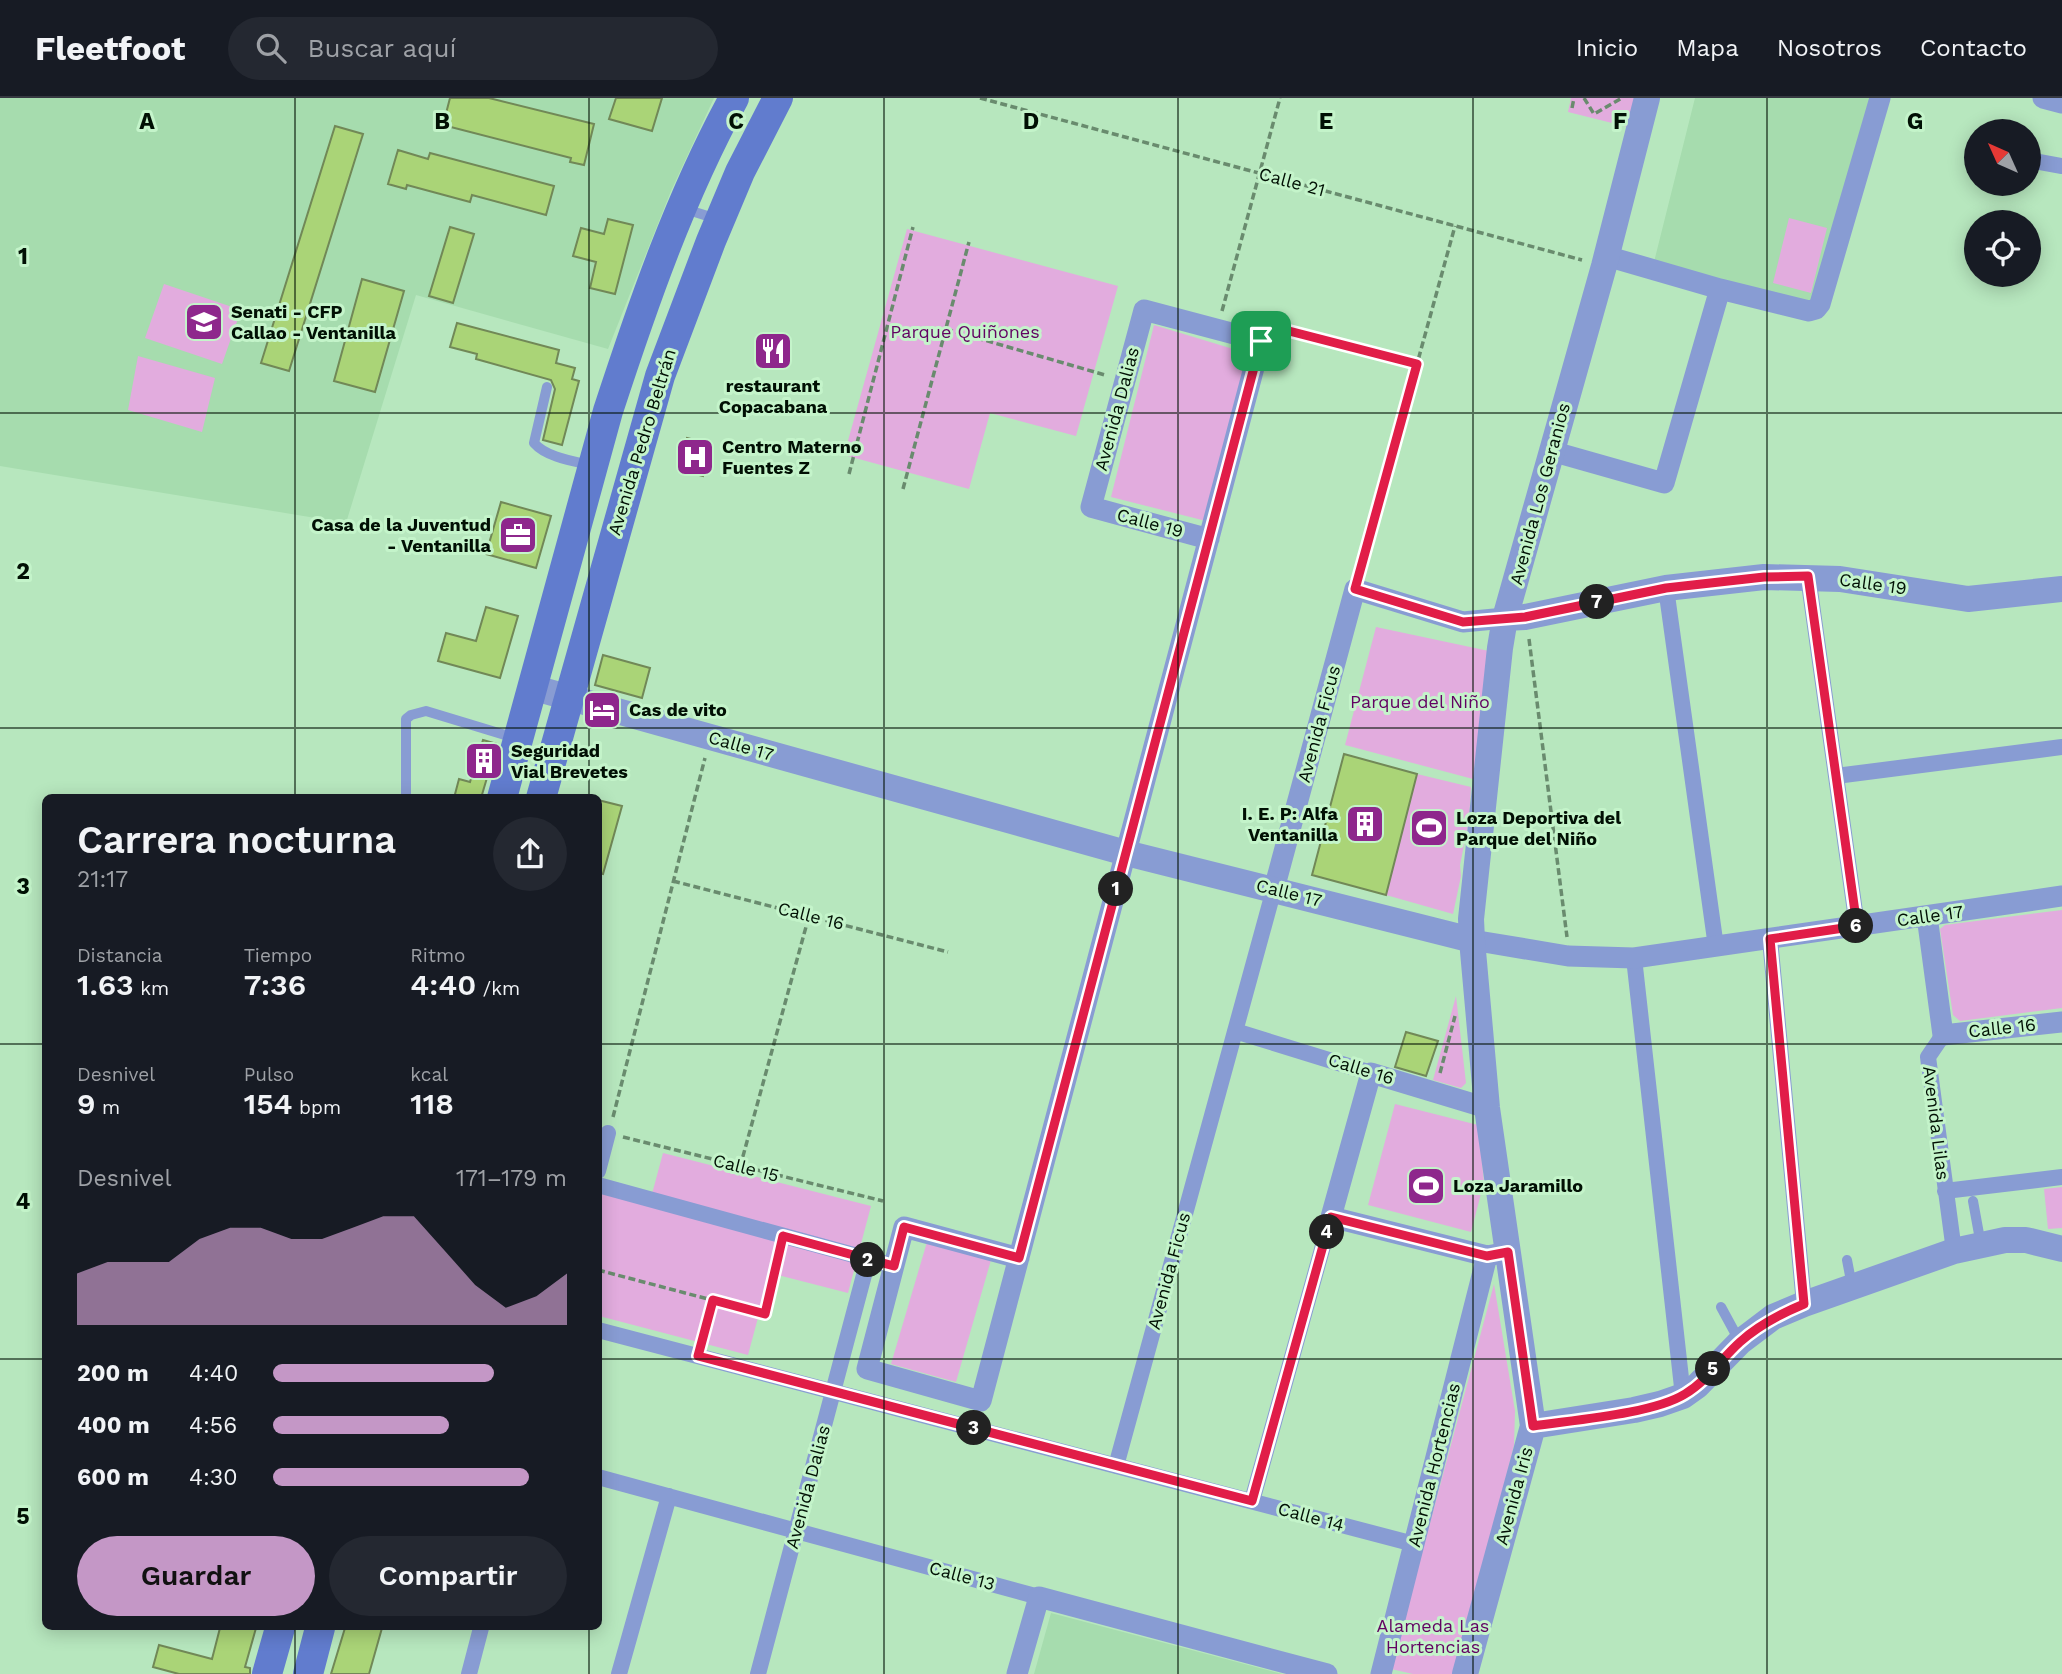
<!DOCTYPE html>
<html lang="es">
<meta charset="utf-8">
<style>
:root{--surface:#171b24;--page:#242831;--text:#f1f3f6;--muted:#9ea1a6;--line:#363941;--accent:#c497c6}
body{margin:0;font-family:"Work Sans",sans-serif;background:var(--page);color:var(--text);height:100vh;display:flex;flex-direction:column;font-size:26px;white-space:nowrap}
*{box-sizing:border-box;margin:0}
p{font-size:23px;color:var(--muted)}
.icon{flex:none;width:38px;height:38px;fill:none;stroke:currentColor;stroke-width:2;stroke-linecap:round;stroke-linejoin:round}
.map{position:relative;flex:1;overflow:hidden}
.details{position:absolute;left:42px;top:696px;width:560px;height:836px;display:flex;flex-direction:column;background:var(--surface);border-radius:10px;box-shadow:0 4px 18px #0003}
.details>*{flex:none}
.needle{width:46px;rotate:315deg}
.tools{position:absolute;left:1964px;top:21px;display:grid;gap:14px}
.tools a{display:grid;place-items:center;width:77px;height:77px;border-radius:50%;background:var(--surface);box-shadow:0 4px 18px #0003;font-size:35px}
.pin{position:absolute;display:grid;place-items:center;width:60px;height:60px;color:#fff;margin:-30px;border-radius:14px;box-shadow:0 4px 10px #0006}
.km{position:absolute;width:35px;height:35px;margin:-18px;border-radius:50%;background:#222;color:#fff;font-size:19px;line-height:35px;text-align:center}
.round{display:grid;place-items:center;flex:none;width:74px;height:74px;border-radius:37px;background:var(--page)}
.summary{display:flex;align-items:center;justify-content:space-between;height:119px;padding:0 35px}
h1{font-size:38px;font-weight:600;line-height:52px}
.metrics{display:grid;grid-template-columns:repeat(3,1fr);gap:10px;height:119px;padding:7px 35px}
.metrics div{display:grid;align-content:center}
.metrics b{font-size:30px;font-weight:600}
.metrics small{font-size:19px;font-weight:400}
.metrics p{font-size:19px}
.chart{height:196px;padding:14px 35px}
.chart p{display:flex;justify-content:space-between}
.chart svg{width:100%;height:126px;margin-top:7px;fill:var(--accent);opacity:.7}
.action{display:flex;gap:14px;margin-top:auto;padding:14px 35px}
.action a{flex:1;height:80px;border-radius:42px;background:var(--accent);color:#111;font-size:28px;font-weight:600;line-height:80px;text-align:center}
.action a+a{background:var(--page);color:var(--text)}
ul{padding:0 35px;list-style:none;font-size:23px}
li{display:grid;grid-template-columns:112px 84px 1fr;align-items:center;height:52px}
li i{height:18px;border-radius:9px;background:var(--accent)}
header{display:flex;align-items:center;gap:42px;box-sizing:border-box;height:98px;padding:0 35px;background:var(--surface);border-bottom:2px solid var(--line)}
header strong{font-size:33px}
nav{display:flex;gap:38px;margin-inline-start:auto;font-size:24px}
.search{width:490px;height:63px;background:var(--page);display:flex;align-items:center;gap:18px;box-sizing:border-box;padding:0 24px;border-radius:38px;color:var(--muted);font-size:26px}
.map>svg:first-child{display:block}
</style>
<header>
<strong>Fleetfoot</strong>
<div class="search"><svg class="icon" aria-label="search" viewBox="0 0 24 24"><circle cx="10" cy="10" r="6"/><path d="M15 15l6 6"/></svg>Buscar aquí</div>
<nav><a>Inicio</a><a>Mapa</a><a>Nosotros</a><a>Contacto</a></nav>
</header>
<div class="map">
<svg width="2062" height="1576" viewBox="0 0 2062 1576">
<rect width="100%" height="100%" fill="#b7e7be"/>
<!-- built -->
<path fill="#a6dcae" d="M0,0H714L671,93L608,251L416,197L346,425L0,368Z
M1695,0H1872L1813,200L1802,208L1654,164Z
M1051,1515L1282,1576H1034Z"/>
<!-- green -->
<path fill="#e2acde" d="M1571,0H1639L1632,30L1568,14Z
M1789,120L1827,130L1811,195L1773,185Z
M907,131L1118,188L1076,338L990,315L969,391L844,357Z
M164,186L241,212L222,266L145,240Z
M1154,227L1253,257L1210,424L1111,399Z
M138,258L215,280L202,334L128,312Z
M1376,529L1489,553L1473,681L1345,647Z
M1417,676L1471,689L1469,722L1460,767L1461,778L1453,816L1386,797Z
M2062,812V910L1960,923L1953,917L1940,831L1945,827Z
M1456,898L1466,985L1461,990L1433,982Z
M1395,1006L1478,1027L1484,1084L1471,1134L1368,1107Z
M663,1055L871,1108L848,1195L770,1175L748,1257L599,1218L598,1110L602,1096L649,1107Z
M2062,1089V1130L2048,1131L2044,1091Z
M927,1144L991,1162L956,1284L891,1266Z
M1494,1186L1515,1313L1514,1347L1457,1576H1413L1391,1571Z"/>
<!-- building -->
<path fill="#aad477" stroke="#718857" stroke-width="2" d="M450,0H489L594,26L584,67L570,64L571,60L443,27Z
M616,0H662L652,33L609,21Z
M335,28L363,36L289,273L261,265Z
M398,52L428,61L430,55L554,88L546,117L472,97L470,104L407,87L406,91L388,86Z
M608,121L633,127L615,196L590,190L596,164L573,158L581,130L604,136Z
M450,129L474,136L453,205L429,198Z
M362,181L404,193L375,294L334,283Z
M457,225L559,252L556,265L575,270L572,281L579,283L562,347L543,342L555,291L551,282L476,261L477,256L450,249Z
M687,340L710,346L703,378L679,372Z
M501,404L551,418L536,470L486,456Z
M486,509L518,518L500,580L438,563L446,535L476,543Z
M603,557L650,570L642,600L595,587Z
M483,642L497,646L481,700H454L459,681L470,684Z
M1344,656L1417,676L1386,797L1312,777Z
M598,702L622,708L603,776L598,775Z
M1406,934L1438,943L1426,978L1395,969Z
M220,1530H256L245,1569L250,1570V1576H179L153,1569L159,1547L212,1561Z
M345,1530H382L369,1576H331Z"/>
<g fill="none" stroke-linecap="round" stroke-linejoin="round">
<!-- path -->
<path stroke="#698b6e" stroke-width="3.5" stroke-dasharray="7 3.5" stroke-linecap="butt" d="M980,0L1582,162
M1584,0L1594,16L1622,0
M1572,10L1574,0
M1222,213L1280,0
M946,231L1105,277
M1277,237L1289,233L1417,266
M849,376L913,129
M903,391L969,144
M1360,473L1455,128
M1529,541L1567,839
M673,783L948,854
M1440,975L1455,918
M613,1019L705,660
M623,1039L883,1103
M740,1069L809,818
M598,1172L765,1216L779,1154
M702,1242L713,1202"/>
<!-- service -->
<path stroke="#889cd3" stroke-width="10" d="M682,110L717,121
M547,289L534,345C546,359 572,363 590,367
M406,700V621L411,617L426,613L518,641
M1973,1103L1981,1147
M1847,1162L1852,1188
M1721,1209L1740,1244"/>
<!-- pedestrian -->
<path stroke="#889cd3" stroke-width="16" d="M2028,62L2062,68
M1808,478L1857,828
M1666,490L1716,849
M1836,678L2062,649
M1770,841L1804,1206
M1634,860L1683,1298
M1235,933L1371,975
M1943,937L1928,959L1954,1153
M598,1073L608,1035
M598,1087L894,1168
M1945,1093L2062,1079
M598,1232L1414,1446
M1116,1368L1274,791
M598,1379L1039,1499
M1252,1403L1331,1119
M469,1576L481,1530
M619,1576L669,1398
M758,1576L868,1162"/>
<!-- minor -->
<path stroke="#889cd3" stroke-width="21" d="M2043,0L2062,5
M1606,158L1720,191L1809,213L1816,211L1820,206L1880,0
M1551,353L1664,385L1720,191
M1274,791L1355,491L1463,524L1505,520
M1927,818L1943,937L2062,924
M1472,842L1568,858L1634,860L2062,798
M1487,1010L1371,975L1331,1119L1487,1158L1508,1154
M1019,1160L904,1129L867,1271L981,1303L1261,243L1144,212L1091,409L1209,441
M1017,1576L1039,1499L1327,1576
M1381,1576L1487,1158"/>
<!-- tertiary -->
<path stroke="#889cd3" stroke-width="26" d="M1505,520L1525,519L1666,490L1764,479L1840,481L1968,501L2062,491
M531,589L1126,755L1472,842
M1533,1328L1634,1312L1660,1306L1683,1298L1697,1288L1740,1244L1773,1219L1804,1206L1954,1153L2005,1142H2026L2062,1151
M1465,1576L1533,1328L1487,1010L1472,842L1471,821L1500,550L1505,520L1604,168L1647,0"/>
<!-- secondary -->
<path stroke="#617cce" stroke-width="30" d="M502,700L608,313C643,206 680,99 734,0
M541,700L660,278L711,143L740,74L778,0
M267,1576L280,1530
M308,1576L320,1530"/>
</g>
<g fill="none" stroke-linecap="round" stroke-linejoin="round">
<defs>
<path id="route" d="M1289,233L1417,266L1355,491L1463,524L1525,519L1666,490L1764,479L1808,478L1857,828L1770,841L1804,1206C1780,1216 1759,1227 1740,1244C1721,1261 1707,1283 1685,1296C1653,1316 1573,1322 1533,1328L1508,1154L1487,1158L1331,1119L1252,1403L698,1258L713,1202L765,1216L783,1138L894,1168L904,1129L1019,1160L1261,243Z"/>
</defs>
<!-- route casing -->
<use href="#route" stroke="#fff" stroke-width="14"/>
<!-- route -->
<use href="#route" stroke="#e11d48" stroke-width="9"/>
</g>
<!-- grid -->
<path fill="none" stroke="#011004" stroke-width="2" stroke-opacity="0.55" d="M295,0V700M589,0V700M884,0V1576M1178,0V1576M1473,0V1576M1767,0V1576M0,315H2062M0,630H2062M0,946H46M598,946H2062M0,1261H46M598,1261H2062M295,1530V1576M589,1530V1576"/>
<!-- icons -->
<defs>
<symbol id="university-square" viewBox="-11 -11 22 22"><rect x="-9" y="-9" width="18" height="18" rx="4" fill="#8e278c" stroke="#c4f4ca"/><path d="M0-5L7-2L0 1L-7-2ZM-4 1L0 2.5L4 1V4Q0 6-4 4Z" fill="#fff"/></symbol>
<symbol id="restaurant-square" viewBox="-11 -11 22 22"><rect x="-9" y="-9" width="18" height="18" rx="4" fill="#8e278c" stroke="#c4f4ca"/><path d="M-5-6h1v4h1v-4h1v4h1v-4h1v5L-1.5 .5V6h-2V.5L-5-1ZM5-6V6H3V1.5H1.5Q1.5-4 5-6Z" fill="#fff"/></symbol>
<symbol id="hospital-square" viewBox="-11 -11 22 22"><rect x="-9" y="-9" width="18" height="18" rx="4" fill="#8e278c" stroke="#c4f4ca"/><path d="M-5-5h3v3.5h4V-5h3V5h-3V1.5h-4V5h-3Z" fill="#fff"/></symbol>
<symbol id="office-square" viewBox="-11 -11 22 22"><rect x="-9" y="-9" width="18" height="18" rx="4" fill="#8e278c" stroke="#c4f4ca"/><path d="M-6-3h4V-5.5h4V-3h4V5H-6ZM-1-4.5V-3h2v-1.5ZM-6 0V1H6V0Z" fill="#fff"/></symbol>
<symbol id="hotel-square" viewBox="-11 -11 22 22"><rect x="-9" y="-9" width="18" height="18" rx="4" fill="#8e278c" stroke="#c4f4ca"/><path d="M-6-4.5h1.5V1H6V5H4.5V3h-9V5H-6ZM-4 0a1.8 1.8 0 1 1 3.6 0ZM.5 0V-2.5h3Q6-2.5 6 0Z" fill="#fff"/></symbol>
<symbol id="building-square" viewBox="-11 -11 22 22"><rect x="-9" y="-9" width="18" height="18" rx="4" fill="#8e278c" stroke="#c4f4ca"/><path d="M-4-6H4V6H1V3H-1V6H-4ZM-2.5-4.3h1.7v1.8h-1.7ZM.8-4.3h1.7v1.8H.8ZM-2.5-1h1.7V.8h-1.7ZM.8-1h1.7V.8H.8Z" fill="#fff"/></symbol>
<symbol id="stadium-square" viewBox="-11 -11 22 22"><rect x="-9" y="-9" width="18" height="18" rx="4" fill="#8e278c" stroke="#c4f4ca"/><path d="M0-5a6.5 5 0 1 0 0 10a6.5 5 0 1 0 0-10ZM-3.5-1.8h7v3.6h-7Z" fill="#fff"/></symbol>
</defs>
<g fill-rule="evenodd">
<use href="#university-square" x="182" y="202" width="44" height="44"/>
<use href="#restaurant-square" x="751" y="231" width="44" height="44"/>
<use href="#hospital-square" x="673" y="337" width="44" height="44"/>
<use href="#office-square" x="496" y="415" width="44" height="44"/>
<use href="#hotel-square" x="580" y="590" width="44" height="44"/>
<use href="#building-square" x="462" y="641" width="44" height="44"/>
<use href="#building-square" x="1343" y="704" width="44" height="44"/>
<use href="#stadium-square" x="1407" y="708" width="44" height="44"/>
<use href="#stadium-square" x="1404" y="1066" width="44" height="44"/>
</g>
<g text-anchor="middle" stroke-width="6" stroke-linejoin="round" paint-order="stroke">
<!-- street labels -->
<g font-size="18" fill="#011004" stroke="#c4f4ca">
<text transform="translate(1292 84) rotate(15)" y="6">Calle 21</text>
<text transform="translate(1117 311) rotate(-75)" y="6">Avenida Dalias</text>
<text transform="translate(642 344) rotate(-73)" y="6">Avenida Pedro Beltrán</text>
<text transform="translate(1540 396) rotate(-75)" y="6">Avenida Los Geranios</text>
<text transform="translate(1150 425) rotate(15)" y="6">Calle 19</text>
<text transform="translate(1873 486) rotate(8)" y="6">Calle 19</text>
<text transform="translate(1319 626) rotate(-75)" y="6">Avenida Ficus</text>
<text transform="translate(741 648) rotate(16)" y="6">Calle 17</text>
<text transform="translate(1289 795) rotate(14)" y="6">Calle 17</text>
<text transform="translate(811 818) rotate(14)" y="6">Calle 16</text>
<text transform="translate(1930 818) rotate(-8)" y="6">Calle 17</text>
<text transform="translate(2002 930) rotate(-6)" y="6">Calle 16</text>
<text transform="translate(1361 971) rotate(17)" y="6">Calle 16</text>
<text transform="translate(1936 1025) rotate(83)" y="6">Avenida Lilas</text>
<text transform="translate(746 1070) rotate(14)" y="6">Calle 15</text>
<text transform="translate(1169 1173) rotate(-75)" y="6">Avenida Ficus</text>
<text transform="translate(1434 1367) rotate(-76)" y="6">Avenida Hortencias</text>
<text transform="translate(808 1389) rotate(-75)" y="6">Avenida Dalias</text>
<text transform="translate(1514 1398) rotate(-75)" y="6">Avenida Iris</text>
<text transform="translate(1311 1419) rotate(15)" y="6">Calle 14</text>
<text transform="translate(962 1478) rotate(15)" y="6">Calle 13</text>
</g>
<!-- poi labels -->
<g font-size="18" font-weight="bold" fill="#011004" stroke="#c4f4ca" text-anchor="start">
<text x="231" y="220">Senati - CFP<tspan x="231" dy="21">Callao - Ventanilla</tspan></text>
<text x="773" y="294" text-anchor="middle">restaurant<tspan x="773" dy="21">Copacabana</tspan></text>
<text x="722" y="355">Centro Materno<tspan x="722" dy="21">Fuentes Z</tspan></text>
<text x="491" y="433" text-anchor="end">Casa de la Juventud<tspan x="491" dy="21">- Ventanilla</tspan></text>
<text x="629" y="618">Cas de vito</text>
<text x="511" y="659">Seguridad<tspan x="511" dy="21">Vial Brevetes</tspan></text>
<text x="1338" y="722" text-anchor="end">I. E. P: Alfa<tspan x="1338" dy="21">Ventanilla</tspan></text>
<text x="1456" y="726">Loza Deportiva del<tspan x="1456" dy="21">Parque del Niño</tspan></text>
<text x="1453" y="1094">Loza Jaramillo</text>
</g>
<!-- park labels -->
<g font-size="18" fill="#620262" stroke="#c4f4ca">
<text x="965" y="240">Parque Quiñones</text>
<text x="1420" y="610">Parque del Niño</text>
<text x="1433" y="1534">Alameda Las<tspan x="1433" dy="21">Hortencias</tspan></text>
</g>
</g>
<g font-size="23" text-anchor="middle" font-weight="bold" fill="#011004" stroke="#c4f4ca" stroke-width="6" stroke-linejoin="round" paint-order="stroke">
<text x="147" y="31">A</text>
<text x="442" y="31">B</text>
<text x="736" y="31">C</text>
<text x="1031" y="31">D</text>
<text x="1326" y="31">E</text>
<text x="1620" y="31">F</text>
<text x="1915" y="31">G</text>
<text x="23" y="166">1</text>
<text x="23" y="481">2</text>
<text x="23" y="796">3</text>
<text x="23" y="1111">4</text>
<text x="23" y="1426">5</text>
</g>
</svg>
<div class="tools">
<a><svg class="needle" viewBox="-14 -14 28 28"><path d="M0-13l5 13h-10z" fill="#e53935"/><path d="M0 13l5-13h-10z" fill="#9ea1a6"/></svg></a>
<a><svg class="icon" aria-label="locate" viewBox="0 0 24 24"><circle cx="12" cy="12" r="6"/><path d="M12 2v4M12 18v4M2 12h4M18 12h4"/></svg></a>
</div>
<div class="pin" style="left:1261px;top:243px;background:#1e9e55"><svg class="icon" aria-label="arrive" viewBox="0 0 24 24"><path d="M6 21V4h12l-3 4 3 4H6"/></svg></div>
<b class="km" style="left:1116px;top:791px">1</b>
<b class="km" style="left:868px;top:1162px">2</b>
<b class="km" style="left:974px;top:1330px">3</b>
<b class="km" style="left:1327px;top:1134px">4</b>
<b class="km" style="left:1713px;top:1271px">5</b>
<b class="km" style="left:1856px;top:828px">6</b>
<b class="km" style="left:1597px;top:504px">7</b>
<section class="details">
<div class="summary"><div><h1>Carrera nocturna</h1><p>21:17</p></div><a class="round"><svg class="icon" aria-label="share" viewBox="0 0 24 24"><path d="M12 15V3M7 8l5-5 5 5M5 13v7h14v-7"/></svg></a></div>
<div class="metrics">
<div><p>Distancia</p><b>1.63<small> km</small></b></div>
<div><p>Tiempo</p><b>7:36</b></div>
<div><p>Ritmo</p><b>4:40<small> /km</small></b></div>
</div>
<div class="metrics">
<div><p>Desnivel</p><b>9<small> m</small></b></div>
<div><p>Pulso</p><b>154<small> bpm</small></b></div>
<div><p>kcal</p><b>118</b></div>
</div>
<div class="chart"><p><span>Desnivel</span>171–179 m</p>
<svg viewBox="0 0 160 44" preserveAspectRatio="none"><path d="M0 44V26L10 22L20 22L30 22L40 14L50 10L60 10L70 14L80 14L90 10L100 6L110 6L120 18L130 30L140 38L150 34L160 26V44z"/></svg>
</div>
<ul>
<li><b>200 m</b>4:40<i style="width:75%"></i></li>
<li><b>400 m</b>4:56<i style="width:60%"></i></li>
<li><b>600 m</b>4:30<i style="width:87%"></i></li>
</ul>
<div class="action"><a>Guardar</a><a>Compartir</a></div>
</section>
</div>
